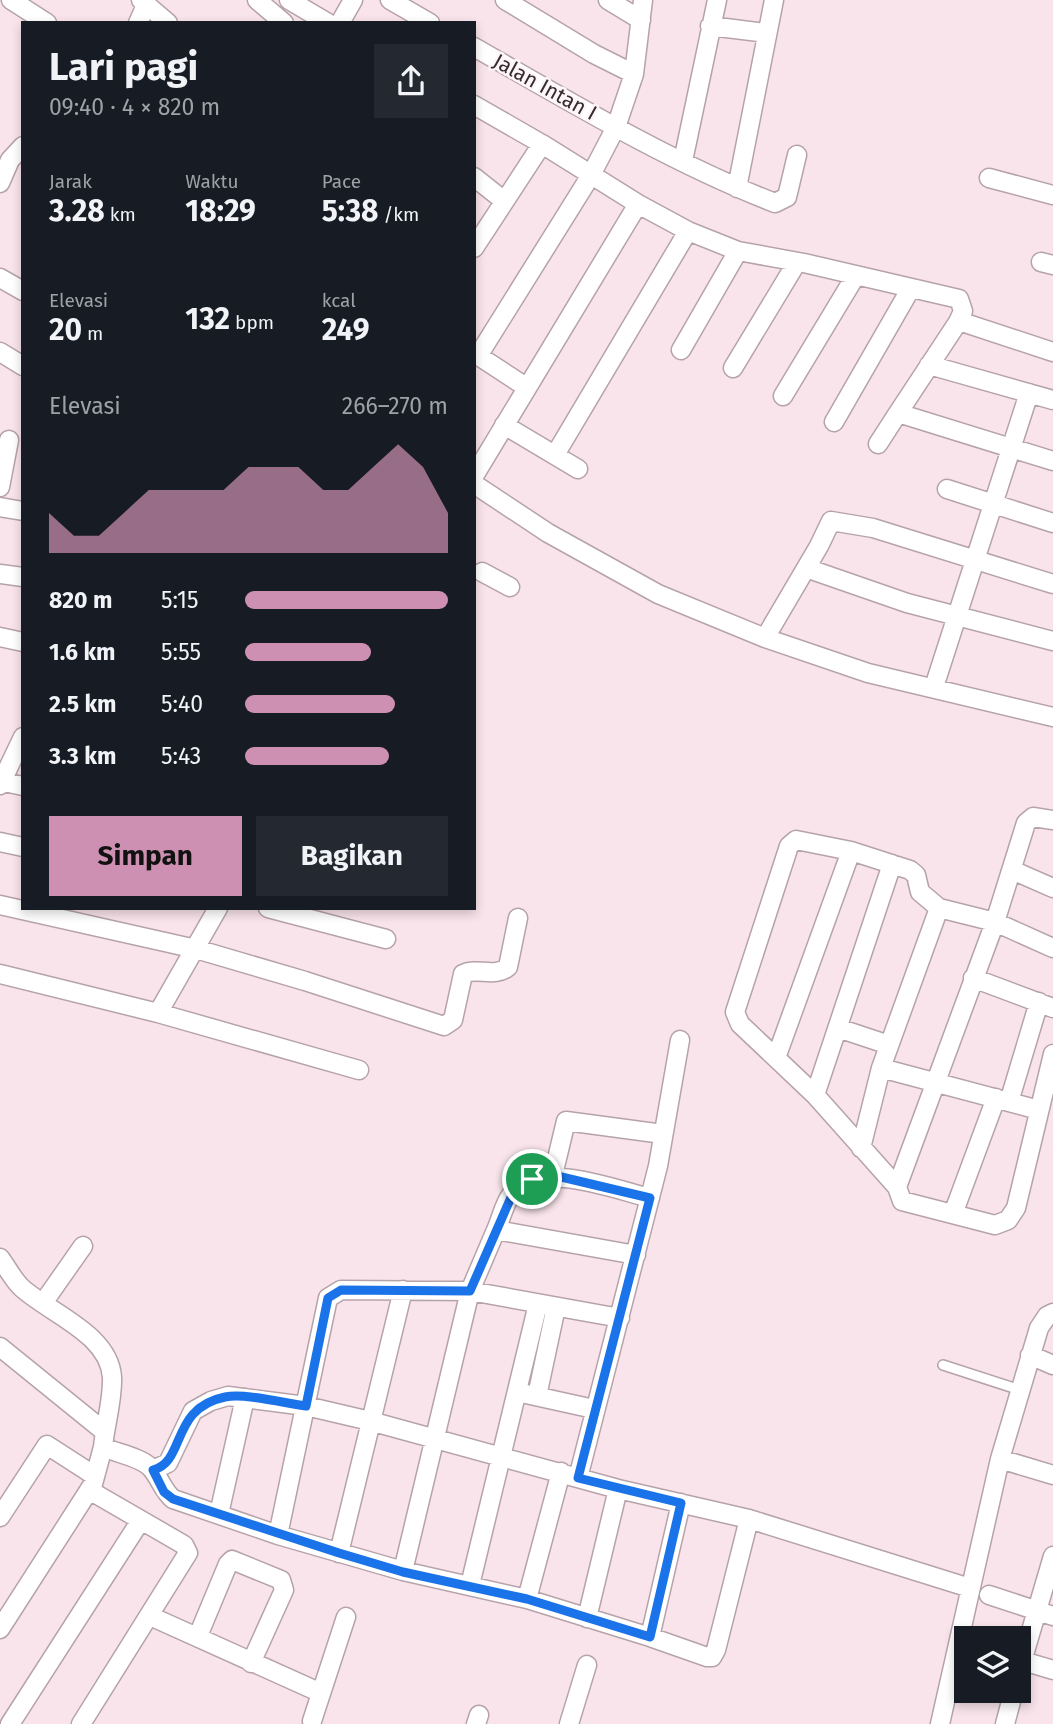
<!DOCTYPE html>
<html lang="id">
<meta charset="utf-8">
<style>
:root{--surface:#171b24;--page:#242831;--text:#f1f3f6;--muted:#9ea1a6;--accent:#ce90b2}
body{margin:0;font-family:"Fira Sans",sans-serif;background:var(--page);color:var(--text);height:100vh;display:flex;flex-direction:column;font-size:26px;white-space:nowrap}
*{box-sizing:border-box;margin:0}
p{font-size:23px;color:var(--muted)}
.icon{flex:none;width:38px;height:38px;fill:none;stroke:currentColor;stroke-width:2;stroke-linecap:round;stroke-linejoin:round}
.map{position:relative;flex:1;overflow:hidden}
.panel{position:absolute;left:21px;top:21px;width:455px;height:889px;display:flex;flex-direction:column;background:var(--surface);border-radius:0px;box-shadow:0 4px 10px #0003}
.panel>*{flex:none}
.controls{position:absolute;left:954px;top:1626px;display:grid;gap:14px}
.controls a{display:grid;place-items:center;width:77px;height:77px;border-radius:0px;background:var(--surface);box-shadow:0 4px 10px #0003;font-size:35px}
.pin{position:absolute;display:grid;place-items:center;width:60px;height:60px;color:#fff;margin:-30px;border:4px solid #fff;border-radius:50%;box-shadow:0 2px 7px #0007}
.round{display:grid;place-items:center;flex:none;width:74px;height:74px;border-radius:0px;background:var(--page)}
.headline{display:flex;align-items:center;justify-content:space-between;height:119px;padding:0 28px}
h1{font-size:38px;font-weight:700;line-height:52px}
.metrics{display:grid;grid-template-columns:repeat(3,1fr);gap:10px;height:119px;padding:7px 28px}
.metrics div{display:grid;align-content:center}
.metrics b{font-size:30px;font-weight:700}
.metrics small{font-size:19px;font-weight:400}
.metrics p{font-size:19px}
.chart{height:196px;padding:14px 28px}
.chart p{display:flex;justify-content:space-between}
.chart svg{width:100%;height:126px;margin-top:7px;fill:var(--accent);opacity:.7}
.cta{display:flex;gap:14px;margin-top:auto;padding:14px 28px}
.cta a{flex:1;height:80px;border-radius:0px;background:var(--accent);color:#111;font-size:28px;font-weight:700;line-height:80px;text-align:center}
.cta a+a{background:var(--page);color:var(--text)}
ul{padding:0 28px;list-style:none;font-size:23px}
li{display:grid;grid-template-columns:112px 84px 1fr;align-items:center;height:52px}
li i{height:18px;border-radius:9px;background:var(--accent)}
.map>svg:first-child{display:block}
</style>
<div class="map">
<svg width="1053" height="1724" viewBox="0 0 1053 1724">
<rect width="100%" height="100%" fill="#f9e4eb"/>
<g fill="none" stroke-linecap="round" stroke-linejoin="round">
<defs>
<path id="service" d="M943,1365L1020,1390"/>
<path id="minor" d="M11,0L47,23
M141,0L168,23
M257,0L284,23
M289,0L328,23
M390,0L430,23
M505,0L594,54L634,74
M608,0L641,20
M138,23L146,5
M340,23L353,0
M710,26L766,33
M474,47C572,103 670,162 775,203L787,197L797,155
M474,105L542,144
M683,161L717,0
M474,177L503,200
M989,178L1053,195
M0,183L10,160L23,146
M737,188L774,0
M474,248L542,144L638,204L688,231L738,251L804,263L959,299L963,311L958,322L898,413L1053,461
M1041,262L1053,265
M0,278L23,291
M968,324L1053,352
M681,350L738,251
M0,352L23,366
M474,353L526,387
M478,356L591,175L616,127L634,74L643,0
M929,365L1053,400
M733,368L797,262
M783,396L856,275
M834,422L911,288
M504,425L578,469
M878,444L898,413
M555,455L688,231
M474,476L638,204
M474,484L548,533L658,594L765,638L868,673L1053,717
M0,487L9,440
M947,489L1053,523
M0,507L23,511
M806,568L907,603L1053,641
M482,572L510,587
M0,574L23,577
M0,637L23,642
M765,638L819,546L831,521L873,528L1053,584
M934,687L1029,393
M0,781L23,786
M0,785L23,737
M0,842L23,847
M1012,870L1053,888
M0,905L196,949L305,981L444,1026L453,1020L463,974C477,967 495,978 508,967L518,918
M268,908L386,939
M1053,948L995,922L939,908L920,892L916,875L910,870L851,851L796,840L789,846L735,1012L740,1024L815,1095L897,1187L902,1201L995,1225L1008,1220L1016,1208L1053,1054
M0,974L158,1013L359,1070
M973,978L1053,1008
M158,1013L218,908
M838,1028L889,1045
M776,1058L851,851
M881,1068L1039,1110
M815,1095L892,864
M1009,1102L1039,1002
M861,1148L881,1068L939,908
M553,1175L566,1121L663,1134
M897,1187L995,922L1026,823L1033,817L1053,820
M953,1214L996,1098
M496,1230C501,1219 504,1204 511,1195C539,1159 613,1189 650,1198
M0,1258C7,1267 13,1280 22,1288C51,1314 109,1334 112,1377C113,1400 105,1425 103,1447C116,1453 140,1457 150,1467C160,1477 162,1490 173,1499L278,1535L403,1571L527,1599L650,1637L707,1657H712L716,1650L749,1519
M43,1303L83,1246
M0,1347L105,1432
M1030,1355L1053,1365
M526,1394L594,1409
M537,1396L556,1307
M1000,1459L1053,1475
M153,1470L168,1463L193,1411L211,1401L228,1396L306,1406L370,1421L618,1489L749,1519L970,1588
M578,1478L658,1166L680,1040
M219,1514L245,1398
M0,1517L47,1445L95,1476
M278,1535L328,1298L341,1290L470,1291L620,1318
M339,1553L403,1290
M403,1571L470,1291L496,1230L636,1255
M470,1585L538,1304
M989,1595L1053,1616
M527,1599L561,1472
M150,1616L321,1693
M587,1618L618,1489
M0,1629L93,1484L103,1447
M198,1636L228,1564L232,1560L281,1580L284,1590L251,1663
M650,1637L681,1503
M1023,1661L1053,1670
M1018,1675L1053,1556
M312,1721L346,1617
M10,1724L141,1520
M81,1724L188,1553L184,1545L89,1490
M476,1724L479,1715
M569,1724L587,1665
M940,1724L1000,1459L1039,1328L1047,1316L1053,1313
M1005,1724L1014,1690"/>
</defs>
<!-- service casing -->
<use href="#service" stroke="#b6a3a9" stroke-width="12"/>
<!-- minor casing -->
<use href="#minor" stroke="#b6a3a9" stroke-width="21"/>
<!-- service -->
<use href="#service" stroke="#fff" stroke-width="9"/>
<!-- minor -->
<use href="#minor" stroke="#fff" stroke-width="18"/>
</g>
<g fill="none" stroke-linecap="round" stroke-linejoin="round">
<defs>
<path id="route" d="M553,1175L650,1198L578,1478L681,1503L650,1637L527,1599L403,1572L339,1553L173,1499L164,1492L153,1470C186,1462 170,1408 225,1397C245,1393 284,1403 306,1406L328,1298L341,1290L470,1291L512,1195L532,1179Z"/>
</defs>
<!-- route casing -->
<use href="#route" stroke="#fff" stroke-width="14"/>
<!-- route -->
<use href="#route" stroke="#1a73e8" stroke-width="9"/>
</g>
<g text-anchor="middle" stroke-width="5" stroke-linejoin="round" paint-order="stroke">
<!-- street labels -->
<g font-size="21" fill="#332b2e" stroke="#fef5f8">
<text transform="translate(545 87) rotate(29)" y="7">Jalan Intan I</text>
</g>
</g>
</svg>
<div class="controls">
<a><svg class="icon" aria-label="layers" viewBox="0 0 24 24"><path d="M12 4l9 5-9 5-9-5zM3 14l9 5 9-5"/></svg></a>
</div>
<div class="pin" style="left:532px;top:1179px;background:#1e9e55"><svg class="icon" aria-label="arrive" viewBox="0 0 24 24"><path d="M6 21V4h12l-3 4 3 4H6"/></svg></div>
<section class="panel">
<div class="headline"><div><h1>Lari pagi</h1><p>09:40 · 4 × 820 m</p></div><a class="round"><svg class="icon" aria-label="share" viewBox="0 0 24 24"><path d="M12 15V3M7 8l5-5 5 5M5 13v7h14v-7"/></svg></a></div>
<div class="metrics">
<div><p>Jarak</p><b>3.28<small> km</small></b></div>
<div><p>Waktu</p><b>18:29</b></div>
<div><p>Pace</p><b>5:38<small> /km</small></b></div>
</div>
<div class="metrics">
<div><p>Elevasi</p><b>20<small> m</small></b></div>
<div><b>132<small> bpm</small></b></div>
<div><p>kcal</p><b>249</b></div>
</div>
<div class="chart"><p><span>Elevasi</span>266–270 m</p>
<svg viewBox="0 0 160 44" preserveAspectRatio="none"><path d="M0 44V30L10 38L20 38L30 30L40 22L50 22L60 22L70 22L80 14L90 14L100 14L110 22L120 22L130 14L140 6L150 14L160 30V44z"/></svg>
</div>
<ul>
<li><b>820 m</b>5:15<i style="width:100%"></i></li>
<li><b>1.6 km</b>5:55<i style="width:62%"></i></li>
<li><b>2.5 km</b>5:40<i style="width:74%"></i></li>
<li><b>3.3 km</b>5:43<i style="width:71%"></i></li>
</ul>
<div class="cta"><a>Simpan</a><a>Bagikan</a></div>
</section>
</div>
